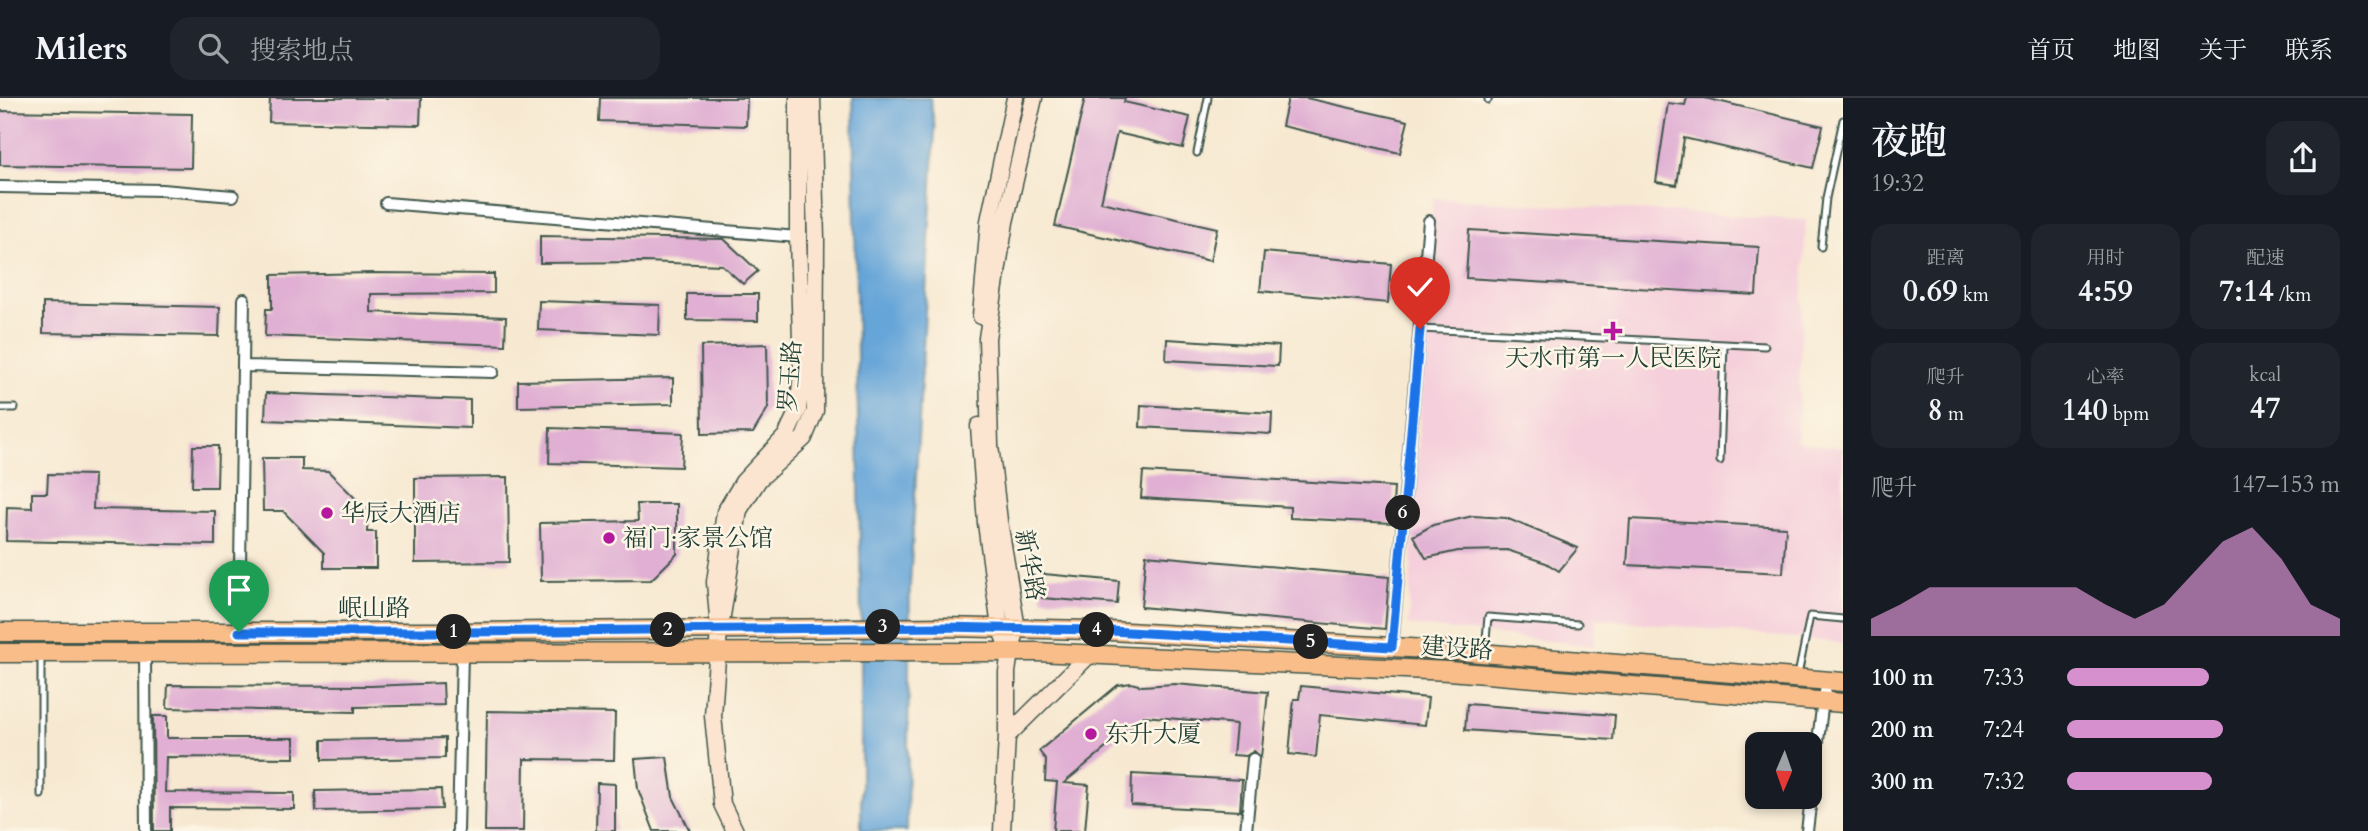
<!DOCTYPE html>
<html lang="zh">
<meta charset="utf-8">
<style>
:root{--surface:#171b24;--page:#20242c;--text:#f1f3f6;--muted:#9ea1a6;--line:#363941;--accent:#d690ce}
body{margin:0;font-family:Cardo,"Noto Serif SC",serif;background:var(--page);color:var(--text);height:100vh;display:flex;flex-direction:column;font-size:26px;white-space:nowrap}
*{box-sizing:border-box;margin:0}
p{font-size:23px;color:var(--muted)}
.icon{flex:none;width:38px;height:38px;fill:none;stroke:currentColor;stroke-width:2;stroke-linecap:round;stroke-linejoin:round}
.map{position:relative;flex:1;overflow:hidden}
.details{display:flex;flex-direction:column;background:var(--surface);width:525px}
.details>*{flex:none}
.needle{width:46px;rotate:182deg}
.tools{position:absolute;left:1745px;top:634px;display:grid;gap:14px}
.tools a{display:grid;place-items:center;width:77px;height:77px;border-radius:14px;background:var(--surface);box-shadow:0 4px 10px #0003;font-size:35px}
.pin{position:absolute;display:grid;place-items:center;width:60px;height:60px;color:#fff;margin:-72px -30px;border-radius:50% 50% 50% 0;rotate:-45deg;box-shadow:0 0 7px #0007}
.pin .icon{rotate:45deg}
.km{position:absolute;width:35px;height:35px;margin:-18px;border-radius:50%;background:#222;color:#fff;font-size:19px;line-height:35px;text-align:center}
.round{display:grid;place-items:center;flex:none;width:74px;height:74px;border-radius:21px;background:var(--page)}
.overview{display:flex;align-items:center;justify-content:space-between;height:119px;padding:0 28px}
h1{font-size:38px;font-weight:600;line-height:52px}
.metrics{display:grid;grid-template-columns:repeat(3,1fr);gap:10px;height:119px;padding:7px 28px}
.metrics div{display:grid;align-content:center;border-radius:18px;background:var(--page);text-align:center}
.metrics b{font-size:30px;font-weight:600}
.metrics small{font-size:19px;font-weight:400}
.metrics p{font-size:19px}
.chart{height:196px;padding:14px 28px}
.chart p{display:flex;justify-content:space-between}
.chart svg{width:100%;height:126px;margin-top:7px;fill:var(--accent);opacity:.7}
ul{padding:0 28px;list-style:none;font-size:23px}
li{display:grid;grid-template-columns:112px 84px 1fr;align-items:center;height:52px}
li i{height:18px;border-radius:9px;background:var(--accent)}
header{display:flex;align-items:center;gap:42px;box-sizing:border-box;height:98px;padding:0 35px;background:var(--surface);border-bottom:2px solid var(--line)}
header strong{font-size:33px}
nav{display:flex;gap:38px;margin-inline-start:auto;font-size:24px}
.search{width:490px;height:63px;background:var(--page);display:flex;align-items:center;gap:18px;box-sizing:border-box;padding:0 24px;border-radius:21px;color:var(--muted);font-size:26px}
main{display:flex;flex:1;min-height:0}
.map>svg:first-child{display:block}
</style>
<header>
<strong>Milers</strong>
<div class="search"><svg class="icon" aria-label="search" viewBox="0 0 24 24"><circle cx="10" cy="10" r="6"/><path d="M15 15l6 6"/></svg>搜索地点</div>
<nav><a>首页</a><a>地图</a><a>关于</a><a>联系</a></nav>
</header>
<main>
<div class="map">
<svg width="1843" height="733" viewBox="0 0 1843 733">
<rect width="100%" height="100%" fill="#fcf5e5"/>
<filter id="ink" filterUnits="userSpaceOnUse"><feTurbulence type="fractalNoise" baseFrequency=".0143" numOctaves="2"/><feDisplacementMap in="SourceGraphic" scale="14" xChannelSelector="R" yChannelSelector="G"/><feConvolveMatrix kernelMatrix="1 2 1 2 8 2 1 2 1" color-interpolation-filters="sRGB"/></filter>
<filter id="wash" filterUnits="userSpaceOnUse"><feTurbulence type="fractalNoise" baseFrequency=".00686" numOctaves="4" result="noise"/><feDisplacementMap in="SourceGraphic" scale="28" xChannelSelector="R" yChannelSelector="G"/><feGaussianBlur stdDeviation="1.57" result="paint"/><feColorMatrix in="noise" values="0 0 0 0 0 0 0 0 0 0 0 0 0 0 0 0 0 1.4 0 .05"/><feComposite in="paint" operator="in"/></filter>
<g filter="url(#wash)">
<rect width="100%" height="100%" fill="#f7e9d1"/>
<!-- built -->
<path fill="#f5cfdb" d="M1433,100L1806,122L1797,344L1843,350V545L1596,520L1594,548L1408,527Z"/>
<!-- water -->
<path fill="#66a5d8" stroke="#427186" stroke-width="2" d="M853,0H930L935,31L910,488L907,733H861V519Z"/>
<g id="blocks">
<!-- building -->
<path fill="#e0afd3" d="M270,0H421L420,27L269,24Z
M600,0H747L746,28L599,23Z
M1085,0H1125L1124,4L1190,19L1183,50L1117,35L1101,104L1217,130L1210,163L1055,128Z
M1288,0H1306L1408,23L1400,55L1282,28Z
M1687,0H1705L1823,28L1813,70L1684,40L1677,87L1656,84L1668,5L1685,7Z
M0,13L192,16L191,70L0,67Z
M1469,132L1759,149L1756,197L1466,180Z
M540,138L724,141L758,173L743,186L722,167L645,164L540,165Z
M1264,154L1391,166L1388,205L1260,193Z
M374,175L494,176V195L371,196V214L506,219L505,247L265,238L266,211H272V177Z
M687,196H758V223L687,222Z
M539,203L660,207L659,237L538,232Z
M43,205L220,209L219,238L43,235Z
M1167,241L1279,248L1278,268L1166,262Z
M767,246L768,310L753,335L702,336L701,248Z
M673,280V306L518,309V283Z
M266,295L470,302V330L265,322Z
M1141,307L1272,315L1271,336L1140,329Z
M550,330L683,335L681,369L549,365Z
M193,348H218L217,389H192Z
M262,360H302V372L328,373L368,413L367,434H376V470H324V455L283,413H263Z
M1143,374L1394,389L1392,425L1290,420V409L1141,400Z
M48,376L94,377L93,411L215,413V447L6,443L7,409L32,410V395H47Z
M508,379L509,464L415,465V380Z
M637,406H677V456L651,482L541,483L540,425L638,423Z
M1473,418L1506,420L1578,450L1559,473L1546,465L1507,452L1458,453L1426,460L1413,438L1433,427Z
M1630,421L1786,429L1783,475L1627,467Z
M1146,457L1389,479L1385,531L1141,509Z
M1044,476L1119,483L1117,506L1042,500Z
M443,585L444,607L355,609V614L167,610L168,587L371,588Z
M1131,585L1142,588L1175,586L1268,594L1261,659L1254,653L1246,658L1233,657L1236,626L1144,618L1064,685L1089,687L1085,733H1053L1057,684L1045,683L1046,662L1039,653L1118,587Z
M1301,588L1428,600L1425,627L1320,617L1316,659L1289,656L1294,601H1299Z
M1467,606L1615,617L1613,642L1465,632Z
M487,613L615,615L614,662L524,661L523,733H485Z
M153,618H167V640H294V660L166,659L165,694L294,695V711L170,710V733H154Z
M445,640V660L322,662V642Z
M667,659L673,699L690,733H654L638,691L635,661Z
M1132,676L1242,682L1240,713L1131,707Z
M597,685L615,686V733H596Z
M441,691L442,711L316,713L315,693Z"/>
</g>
</g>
<g filter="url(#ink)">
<use href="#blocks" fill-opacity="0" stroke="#3f574c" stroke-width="2"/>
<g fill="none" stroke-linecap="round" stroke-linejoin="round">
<defs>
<path id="lane" d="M1488,2L1489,0
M1197,55L1208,0
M1821,149L1826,100L1843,22
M1420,231L1765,248
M0,310H15
M1720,363L1724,246
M1485,552L1488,519L1578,526
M1798,577L1810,518L1843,521
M41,697V558"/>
<path id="street" d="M0,89L162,92L233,98
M386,105L798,139
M243,268L493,274
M239,534L244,201
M1392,549L1429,123
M145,555L146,733
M458,733L462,555
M1246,733L1253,661
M1807,733L1823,602L1828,582"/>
<path id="secondary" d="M981,218L989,123L1015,0
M979,328L986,425L1000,530L1005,542
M722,518L739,412L759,381L804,340L815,313L816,141L812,0
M1007,638L1089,557
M735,733L722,706L713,618L719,531L715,484L725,414L743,384L786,338L798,312L802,276L798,139V0
M1002,733L1007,638V574L1010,554L1017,531L999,423L990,347L987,240L1005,124L1034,0"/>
<path id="primary" d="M0,534H462L944,529L1093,532L1444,552L1843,584
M0,555L1037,554L1449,573L1843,605"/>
</defs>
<!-- lane casing -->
<use href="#lane" stroke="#3f574c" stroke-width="9"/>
<!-- street casing -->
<use href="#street" stroke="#3f574c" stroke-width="14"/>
<!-- secondary casing -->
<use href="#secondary" stroke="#3f574c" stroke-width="19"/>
<!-- primary casing -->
<use href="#primary" stroke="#3f574c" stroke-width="21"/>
<!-- lane -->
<use href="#lane" stroke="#fff" stroke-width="5"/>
<!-- street -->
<use href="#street" stroke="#fff" stroke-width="10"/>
<!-- secondary -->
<use href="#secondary" stroke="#fce5d0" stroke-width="16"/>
<!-- primary -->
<use href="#primary" stroke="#f8bd89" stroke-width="18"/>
</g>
</g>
<g fill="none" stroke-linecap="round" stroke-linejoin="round" filter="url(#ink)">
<defs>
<path id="route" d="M239,534H463L944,529L1093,532L1392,549L1420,231"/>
</defs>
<!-- route casing -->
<use href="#route" stroke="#fff" stroke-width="14"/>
<!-- route -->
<use href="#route" stroke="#1a73e8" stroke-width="9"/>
</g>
<!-- markers -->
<g fill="#b5179e" stroke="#fcf5e5" stroke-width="2.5">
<path d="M1609.5 222.5h7v7h7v7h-7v7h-7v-7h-7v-7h7z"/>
<circle cx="327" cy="415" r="7"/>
<circle cx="609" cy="440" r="7"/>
<circle cx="1091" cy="636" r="7"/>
</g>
<g text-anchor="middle" stroke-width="5" stroke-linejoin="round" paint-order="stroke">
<!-- poi labels -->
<g font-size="24" fill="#1f3d34" stroke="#fcf5e5" text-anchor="start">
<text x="1613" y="268" text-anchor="middle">天水市第一人民医院</text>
<text x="341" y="423">华辰大酒店</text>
<text x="623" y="448">福门·家景公馆</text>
<text x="1105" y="644">东升大厦</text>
</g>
<!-- street labels -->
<g font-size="24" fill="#1f3d34" stroke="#fcf5e5">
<text transform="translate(790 278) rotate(-86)" y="8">罗玉路</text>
<text transform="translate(1030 467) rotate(80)" y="8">新华路</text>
<text x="374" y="518">岷山路</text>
<text transform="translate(1457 550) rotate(4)" y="8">建设路</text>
</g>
</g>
</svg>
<div class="tools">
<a><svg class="needle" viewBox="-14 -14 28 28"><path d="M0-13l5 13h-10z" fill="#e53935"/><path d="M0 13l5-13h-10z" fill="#9ea1a6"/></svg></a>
</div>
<div class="pin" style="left:239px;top:534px;background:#1e9e55"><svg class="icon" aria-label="arrive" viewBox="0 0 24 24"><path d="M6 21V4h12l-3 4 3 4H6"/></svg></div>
<div class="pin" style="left:1420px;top:231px;background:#d93025"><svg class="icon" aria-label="check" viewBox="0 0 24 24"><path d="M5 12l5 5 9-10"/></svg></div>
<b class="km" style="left:454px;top:534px">1</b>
<b class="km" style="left:668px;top:532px">2</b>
<b class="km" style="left:883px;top:529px">3</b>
<b class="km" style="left:1097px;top:532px">4</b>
<b class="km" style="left:1311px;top:544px">5</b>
<b class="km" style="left:1403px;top:415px">6</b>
</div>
<section class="details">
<div class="overview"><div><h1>夜跑</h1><p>19:32</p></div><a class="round"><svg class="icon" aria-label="share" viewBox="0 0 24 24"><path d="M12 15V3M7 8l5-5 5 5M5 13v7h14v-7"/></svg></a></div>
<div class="metrics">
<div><p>距离</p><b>0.69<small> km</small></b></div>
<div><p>用时</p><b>4:59</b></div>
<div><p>配速</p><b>7:14<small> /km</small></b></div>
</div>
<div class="metrics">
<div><p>爬升</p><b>8<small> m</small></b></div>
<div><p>心率</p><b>140<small> bpm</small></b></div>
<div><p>kcal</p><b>47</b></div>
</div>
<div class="chart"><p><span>爬升</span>147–153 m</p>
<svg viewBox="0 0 160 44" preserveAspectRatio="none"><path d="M0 44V38L10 33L20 27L30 27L40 27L50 27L60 27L70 27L80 33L90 38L100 33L110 22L120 11L130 6L140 17L150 33L160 38V44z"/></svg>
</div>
<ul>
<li><b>100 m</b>7:33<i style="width:52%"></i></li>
<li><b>200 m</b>7:24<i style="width:57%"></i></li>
<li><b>300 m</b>7:32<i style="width:53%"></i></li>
</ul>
</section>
</main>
